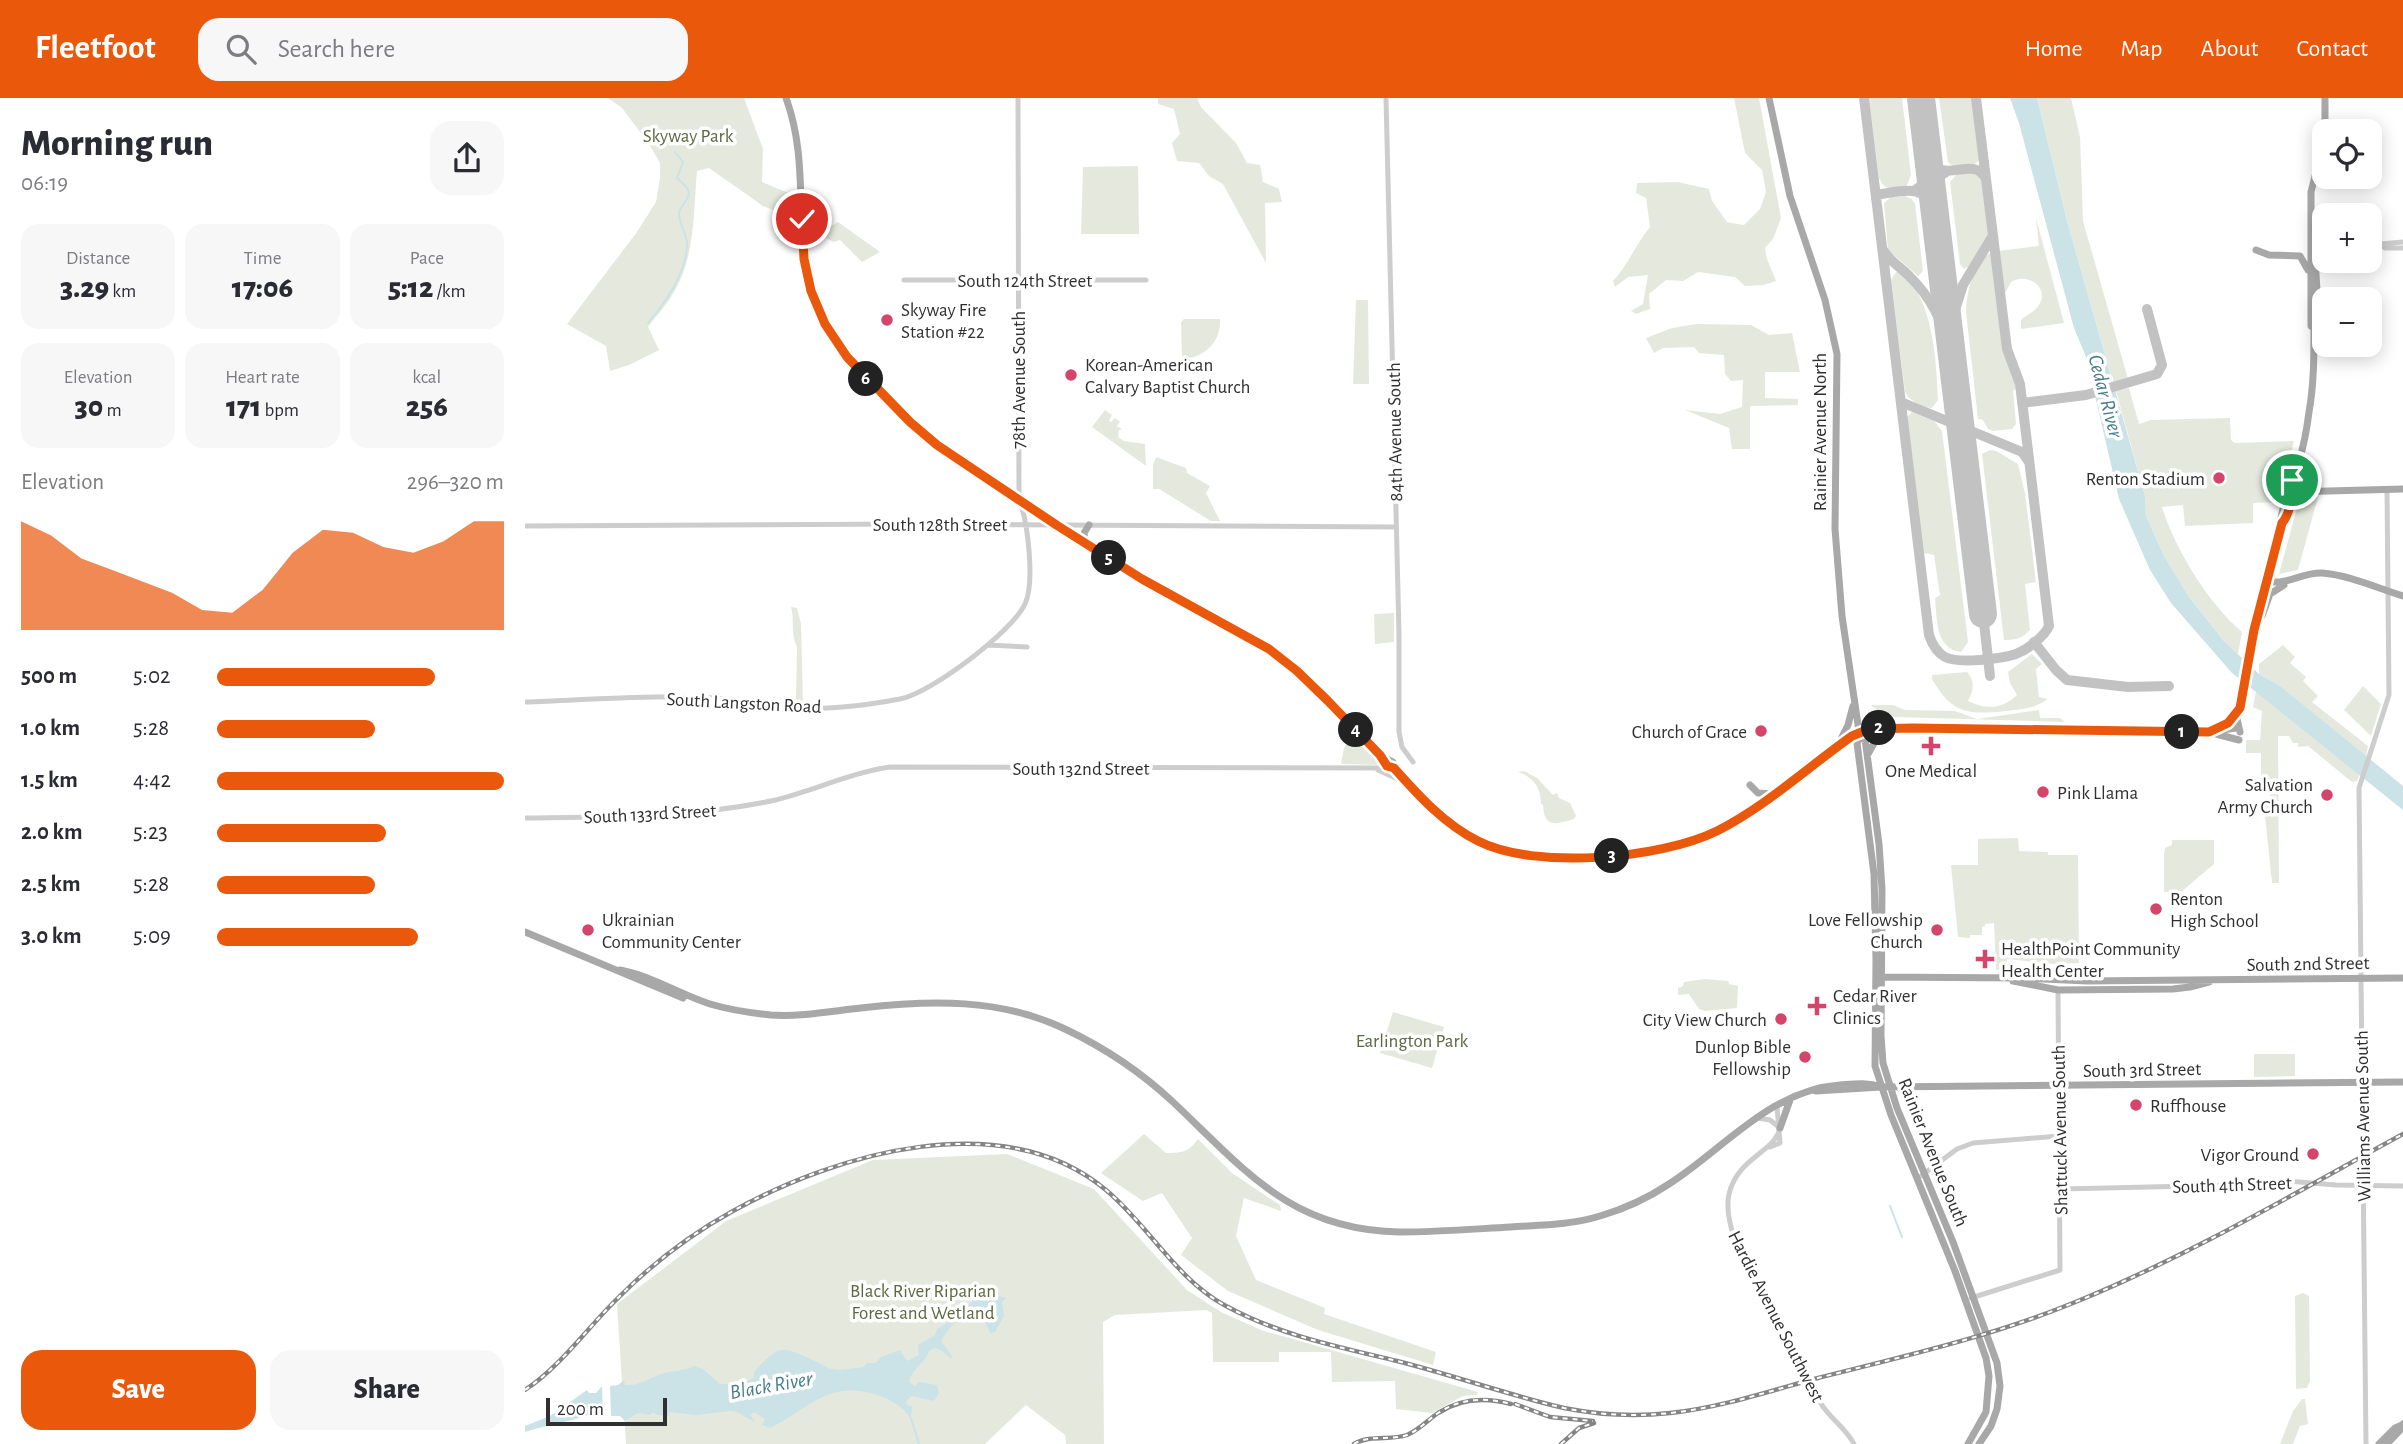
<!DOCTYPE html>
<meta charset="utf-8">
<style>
:root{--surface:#fff;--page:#f7f7f7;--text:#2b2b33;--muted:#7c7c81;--accent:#ea580c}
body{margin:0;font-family:"Alegreya Sans",sans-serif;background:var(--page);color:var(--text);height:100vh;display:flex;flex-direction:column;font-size:26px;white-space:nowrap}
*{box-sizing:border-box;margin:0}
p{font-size:23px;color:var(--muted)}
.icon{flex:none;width:38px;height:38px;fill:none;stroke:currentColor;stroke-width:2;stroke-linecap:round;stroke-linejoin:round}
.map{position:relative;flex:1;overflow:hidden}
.sheet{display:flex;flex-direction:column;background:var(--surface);width:525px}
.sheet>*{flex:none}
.controls{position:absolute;left:1787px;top:21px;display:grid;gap:14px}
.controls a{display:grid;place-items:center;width:70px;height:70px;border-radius:14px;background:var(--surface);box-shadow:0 4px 18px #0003;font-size:35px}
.scale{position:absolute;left:21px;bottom:18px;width:121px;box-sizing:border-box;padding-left:7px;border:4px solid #303030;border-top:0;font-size:19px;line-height:24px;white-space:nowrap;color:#303030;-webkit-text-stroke:5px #fff;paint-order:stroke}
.pin{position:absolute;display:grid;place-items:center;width:60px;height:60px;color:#fff;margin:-30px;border:4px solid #fff;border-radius:50%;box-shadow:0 2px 7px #0007}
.km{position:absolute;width:35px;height:35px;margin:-18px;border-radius:50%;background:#222;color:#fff;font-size:19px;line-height:35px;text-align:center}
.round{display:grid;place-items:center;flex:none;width:74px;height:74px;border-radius:21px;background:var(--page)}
.summary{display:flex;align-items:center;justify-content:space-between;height:119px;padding:0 21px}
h1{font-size:38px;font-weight:800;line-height:52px}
.figures{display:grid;grid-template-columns:repeat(3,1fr);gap:10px;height:119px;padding:7px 21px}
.figures div{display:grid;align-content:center;border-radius:18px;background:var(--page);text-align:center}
.figures b{font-size:30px;font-weight:800}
.figures small{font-size:19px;font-weight:400}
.figures p{font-size:19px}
.chart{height:196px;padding:14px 21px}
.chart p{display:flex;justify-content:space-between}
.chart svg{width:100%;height:126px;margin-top:7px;fill:var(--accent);opacity:.7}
.action{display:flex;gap:14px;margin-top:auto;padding:14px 21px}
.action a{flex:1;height:80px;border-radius:21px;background:var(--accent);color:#fff;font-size:28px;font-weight:800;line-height:80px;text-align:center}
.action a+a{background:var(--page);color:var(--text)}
ul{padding:0 21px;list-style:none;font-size:23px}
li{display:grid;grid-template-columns:112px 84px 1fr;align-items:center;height:52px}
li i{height:18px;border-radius:9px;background:var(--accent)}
header{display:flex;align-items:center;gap:42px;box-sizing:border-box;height:98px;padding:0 35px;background:var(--accent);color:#fff}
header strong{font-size:33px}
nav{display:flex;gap:38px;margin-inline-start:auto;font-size:24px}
.search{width:490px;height:63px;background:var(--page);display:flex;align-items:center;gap:18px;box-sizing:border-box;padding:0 24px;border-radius:21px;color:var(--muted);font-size:26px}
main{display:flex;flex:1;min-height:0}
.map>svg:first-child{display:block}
</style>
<header>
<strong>Fleetfoot</strong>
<div class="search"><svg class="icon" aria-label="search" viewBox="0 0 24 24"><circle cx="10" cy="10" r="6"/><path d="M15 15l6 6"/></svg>Search here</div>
<nav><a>Home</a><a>Map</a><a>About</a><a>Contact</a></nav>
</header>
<main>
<section class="sheet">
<div class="summary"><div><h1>Morning run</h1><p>06:19</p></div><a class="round"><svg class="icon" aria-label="share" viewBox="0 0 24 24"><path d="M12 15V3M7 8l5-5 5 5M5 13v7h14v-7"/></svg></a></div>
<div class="figures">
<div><p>Distance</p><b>3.29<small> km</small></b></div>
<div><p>Time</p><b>17:06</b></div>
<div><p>Pace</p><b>5:12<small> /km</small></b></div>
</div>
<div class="figures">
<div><p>Elevation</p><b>30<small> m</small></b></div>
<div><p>Heart rate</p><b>171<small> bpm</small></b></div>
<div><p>kcal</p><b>256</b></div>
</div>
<div class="chart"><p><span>Elevation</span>296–320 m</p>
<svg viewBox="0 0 160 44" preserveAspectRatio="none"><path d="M0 44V6L10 11L20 19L30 23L40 27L50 31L60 37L70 38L80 30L90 17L100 9L110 10L120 15L130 17L140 13L150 6L160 6V44z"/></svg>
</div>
<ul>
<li><b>500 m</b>5:02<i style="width:76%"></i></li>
<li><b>1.0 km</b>5:28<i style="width:55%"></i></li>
<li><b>1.5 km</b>4:42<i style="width:100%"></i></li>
<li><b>2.0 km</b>5:23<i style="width:59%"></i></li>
<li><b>2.5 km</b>5:28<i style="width:55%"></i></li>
<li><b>3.0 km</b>5:09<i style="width:70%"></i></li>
</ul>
<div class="action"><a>Save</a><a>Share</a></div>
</section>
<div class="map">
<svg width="1878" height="1346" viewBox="0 0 1878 1346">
<rect width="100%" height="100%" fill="#fff"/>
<!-- green -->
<path fill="#e5e9dd" d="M83,0H219L238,51L237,84L268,97L269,120L238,108L184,70L172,73C168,117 171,160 146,199C140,209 130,219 123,229L134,252L104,267L85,273L81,248L42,226L112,134L131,104L135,80V65L124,46L97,10Z
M633,0H672L676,9L711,45L722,65L735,67L738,84L754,91L757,104L740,105L741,165L698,86L684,78L674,65L652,63L647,45L655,36L649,11L633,6Z
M1209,0H1234L1256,120L1248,141L1240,150L1242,161L1251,183L1239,187L1220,188L1210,179L1173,174L1158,183L1141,182L1124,196L1125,211L1111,216L1106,213L1118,206L1123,177L1103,179L1090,189L1088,183C1103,167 1111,146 1125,129L1121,100L1111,95L1112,85L1153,84L1184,91L1187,103L1202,124L1219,127L1235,111L1241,94L1237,72L1220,55Z
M1344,0H1377L1386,77L1381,90C1368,91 1360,94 1354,80Z
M1414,0H1449L1455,56V62L1448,67L1429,69L1423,64Z
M1512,0H1546L1555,39L1558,123L1603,281L1588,285L1542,123Z
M613,68L614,136H556L558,69Z
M1448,75L1458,82L1465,136L1463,143L1443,169L1439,171L1435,166L1425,84L1432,76Z
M1380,98L1387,101L1390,106L1398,173L1393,178L1363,152L1359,105L1366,99Z
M1511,120L1539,225L1496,231V222C1501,217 1510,214 1514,207C1525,189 1502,174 1486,184L1478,199L1473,153L1514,148Z
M313,124L355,154L337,164L315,142L309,144L292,136Z
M1465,155L1468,159L1477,247L1492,291L1488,292L1491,326L1487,331L1468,333L1463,331L1457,321H1453L1441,214C1442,193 1447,168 1465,155Z
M1371,174H1375C1409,200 1411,262 1413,302L1407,310C1399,310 1383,302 1380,294L1366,182Z
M831,202H843L844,286H828Z
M659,221H695C696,244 680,260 657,261L656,224Z
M1171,226L1226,227L1244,237L1267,235L1275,274H1240V300L1273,301V307L1225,308V351H1207L1204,330L1160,312L1195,316L1217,309L1218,282L1206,283L1200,276L1199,257L1174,255L1169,249L1138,250L1129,255L1121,240L1147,230Z
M1604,290L1614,326L1626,322L1705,320L1706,342L1710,345L1769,343L1753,404L1728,405V425L1660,428L1658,407L1637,409C1650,451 1683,505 1717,534L1713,556L1698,542L1664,499L1639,458L1621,418L1620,398L1591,293Z
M580,312L587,317L584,323L586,324L590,320L595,324L592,328L597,331L594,332L593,339L599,343L620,346L621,368L567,329Z
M1387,314L1409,323L1417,333L1443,544L1436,554C1410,551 1412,520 1410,500L1415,497L1409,457L1399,455L1382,319Z
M1465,352L1471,353L1493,366L1500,395L1511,484L1500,486L1505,532C1497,540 1492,542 1479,542L1457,356Z
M631,359L661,370L662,375L685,388L681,395L695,423H686L634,391H628V367Z
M1775,399H1793L1773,472L1754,476Z
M266,509L272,510L276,526L278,608L262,607L257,604H267L271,600L272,549C265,536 270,522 266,509Z
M869,515V544L850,546L849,516Z
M1758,547L1770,559L1765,565L1781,579L1778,583L1793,598L1787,604L1843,648L1841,659L1754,587L1734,576V566Z
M1507,556L1517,566L1511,571L1514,599L1523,601C1509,611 1497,611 1481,613C1443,617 1427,616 1407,581V577L1442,574C1451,583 1448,594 1443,603C1461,612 1478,611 1492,597L1485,585L1483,574Z
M1838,588L1856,606L1846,638L1819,612Z
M1731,593L1835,676L1832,683L1827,684L1783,648L1773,649V645H1768L1764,638H1753L1754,785H1747L1740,717V706H1745V690L1736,689V655H1721V642H1735L1737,613L1728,609Z
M1346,607H1368L1380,612L1430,613L1452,621L1514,612L1515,620H1535L1540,624L1369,619L1354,614Z
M827,637L857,667L816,666L819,650Z
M999,673L1012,680L1028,697L1032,695L1034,700L1045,705L1051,718L1049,721C1032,726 1019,731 1018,707L1016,706C1016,689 1008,679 993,674Z
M1493,740L1494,753L1523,754V757H1553L1554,865L1529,866L1482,861L1481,871L1471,872L1469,825L1460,826V828L1457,829V837H1445V840L1433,839L1426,767H1453V741Z
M1647,742H1689V766L1656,794H1639V756L1640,750L1647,747Z
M1180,881L1203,883L1204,886L1213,888L1212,910L1180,913L1174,911L1164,896L1153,897V890L1158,888L1159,884Z
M868,914L919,929L907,970L855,955Z
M1729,956H1770V978L1729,979Z
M619,1036L641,1055C657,1055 664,1054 673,1041L707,1075L755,1107L756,1113L719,1100L711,1138L731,1182L800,1210L799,1216L911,1254L908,1267L793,1232L703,1193L656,1157L667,1140L637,1095L618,1103L576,1075Z
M482,1056L569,1091L662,1192L696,1214L736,1232L953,1294L952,1297L938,1298L907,1315L871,1311L870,1283L807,1284L806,1254H754V1264H688L687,1215L681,1212L590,1217L578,1224L579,1346H541L540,1337L501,1307L460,1346H101L92,1206L201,1123L348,1062Z
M1778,1195L1784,1198L1785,1283L1782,1290L1771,1291L1770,1198Z
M1777,1301H1780L1783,1326L1775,1328L1768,1346H1755L1768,1313Z"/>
<!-- water -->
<path fill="#cbe2e7" d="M1485,0H1512L1542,123L1620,398L1621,418L1639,458L1664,499L1698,542L1734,576L1754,587L1878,688V712L1707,575L1646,505L1625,472L1594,401L1561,259L1549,230L1494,25Z
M463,1195L481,1200L477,1204L479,1218L470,1234L465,1235L458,1218L451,1213L437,1216C430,1224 421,1234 416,1243L427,1258L426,1261L416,1252L409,1250L404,1253C400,1266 387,1270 384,1284L390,1288L394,1284L412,1287L414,1295L409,1303L386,1298L381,1304L383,1308H387L386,1321C373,1298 331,1287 308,1295C286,1302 266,1320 245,1330L237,1327L240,1321L229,1314L225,1317L231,1325L212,1314L205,1313L171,1317L145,1314L143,1318L132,1317L128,1314L125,1317L113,1315L100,1323L95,1318H86L85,1288L93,1287L99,1282L100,1287C116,1288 125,1279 140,1275C151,1272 156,1274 169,1268L178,1271L195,1286C207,1286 219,1287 229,1279V1274C257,1243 258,1249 292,1264C297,1266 301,1270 307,1271C317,1273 329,1270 339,1269L342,1265H350L356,1259L375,1252L382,1263L394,1257L393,1247L410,1237L412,1231L426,1222L434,1213L442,1210L449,1201Z
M77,1288L78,1318L72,1313C52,1323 24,1326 0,1334V1328L25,1318L62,1292L64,1295H71Z"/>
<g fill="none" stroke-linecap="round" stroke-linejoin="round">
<!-- stream -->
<path stroke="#cbe2e7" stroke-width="2" d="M123,225C141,204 161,176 162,147C162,136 154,126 154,116C154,107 167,101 163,92C162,88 155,83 152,80L158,64L150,54
M1365,1108L1377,1139
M386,1320L394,1346"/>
<!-- taxiway -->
<path stroke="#c2c2c2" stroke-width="10" d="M1339,0L1404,537C1407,546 1411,554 1420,559C1433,566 1476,561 1491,556C1503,551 1519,539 1524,528L1495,286L1482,251L1451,0
M1403,59C1418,90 1448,55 1461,81
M1389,93L1401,84L1404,71
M1407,94L1412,80L1421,74
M1351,97C1374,94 1399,84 1409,111
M1358,152C1364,163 1377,170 1385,179C1407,200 1419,227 1426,255
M1426,246L1430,212L1438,187L1467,139
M1376,304L1497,354L1504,364
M1497,305L1561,297L1632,276L1637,267L1622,211
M1458,516L1465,578
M1509,544L1531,572L1542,582L1603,589L1644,588"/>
<!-- runway -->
<path stroke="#c2c2c2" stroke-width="28" d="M1396,0L1458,516"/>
<!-- minor -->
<path stroke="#cdcdcd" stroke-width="5" d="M861,0L874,536V634L877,649L888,664
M1844,147L1878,144
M1856,147L1860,150H1878
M1787,150L1799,145
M1787,150L1799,151
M379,182H621
M0,428L379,426L871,429
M463,547L502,549
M0,604C58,602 117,597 175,599C203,600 231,607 259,609C297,613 338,608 375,601C406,595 487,534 500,506C510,485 503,423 494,402L493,0
M853,672L879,684
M0,720C83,719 164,720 246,703C286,694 324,675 365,669L866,670
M1233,1020L1245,1022L1255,1030
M1255,1030C1249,1055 1213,1059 1204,1096C1194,1144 1256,1223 1279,1265C1286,1277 1288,1292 1295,1304C1304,1320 1321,1330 1329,1346
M1245,1049L1255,1045L1252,1008
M1393,1080L1432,1051L1448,1045L1534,1038
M1536,1091L1711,1087L1762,1083L1811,1087L1878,1088
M1446,1200L1535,1172L1533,892
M1841,1346L1834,690L1864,597L1862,391"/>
<!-- major -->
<path stroke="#a8a8a8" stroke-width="7" d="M261,0C277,43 275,87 277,132C281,203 307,247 356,296C374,314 392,331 412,347L617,481L744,551L803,603L855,657L862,668L869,670
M1244,0L1265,98L1300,202L1312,256L1310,431L1317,518L1335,640L1332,645L1349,776L1351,862L1350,968L1366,1017L1430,1173L1461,1260L1464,1278L1461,1314L1443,1346
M1800,0V33
M1787,150L1790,157C1790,176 1796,214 1789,230
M1731,152L1744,157L1775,158L1783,172
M1774,365L1775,383L1785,391
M1766,394L1878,391
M1757,425L1756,419L1760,403L1764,400
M560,444L559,435L564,427
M1742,483C1762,488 1777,474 1797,475C1824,477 1852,490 1878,498
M1737,518L1745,496L1759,487
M1715,634L1712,621L1725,548L1755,433L1766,405C1763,392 1770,375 1774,363C1779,347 1782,330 1784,314C1789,286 1789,258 1789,230L1786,228V94L1799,42
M1691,636L1714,642
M1335,640L1340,641L1354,746L1357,791L1356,938L1358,965L1372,1010L1428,1144L1472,1265L1475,1288L1472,1311L1466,1328L1454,1346
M1314,645L1323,627L1328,608
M1343,656L1351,642L1368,632
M855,657L868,664C871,682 907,710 921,722C932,730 943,739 956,745C1018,770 1130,762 1190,734C1241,709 1283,669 1329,637L1349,631L1388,630L1684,634L1711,630
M1225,687L1233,695L1249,696
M0,834L158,900
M95,872C127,878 154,896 185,906C205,912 226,915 246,917C276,919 307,913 336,910C405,902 475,900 540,931C578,949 617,975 648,1004C721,1073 766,1132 875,1134C912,1134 949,1131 986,1129C1016,1127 1046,1127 1075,1118C1099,1111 1123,1100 1144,1086C1199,1051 1245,992 1315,987C1329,986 1342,984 1356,989
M1354,879L1496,880L1563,883L1878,880
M1488,883L1533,892L1648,891L1665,889L1684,884
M1291,993L1356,989L1878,984
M1255,1030L1265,1002
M1854,1346L1870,1330L1877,1327
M1862,1346L1875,1332L1878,1326"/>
<defs>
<path id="rail" d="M0,1292C37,1267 62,1230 94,1199C127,1166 166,1136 208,1113C312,1055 479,1007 581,1092C624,1128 651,1181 701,1208C754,1237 814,1249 872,1263C928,1277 983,1297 1039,1310C1074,1317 1109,1319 1145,1315C1193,1310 1242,1294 1289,1281C1376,1259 1465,1239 1548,1205C1662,1159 1770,1095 1878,1036
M990,1306L1025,1319L1068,1323
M829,1346C845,1336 865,1343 882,1337C894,1332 903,1322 913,1315C936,1300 960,1299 986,1306
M1036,1346L1054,1330L1069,1325"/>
</defs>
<!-- rail casing -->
<use href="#rail" stroke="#858585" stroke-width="4.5"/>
<!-- rail -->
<use href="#rail" stroke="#fff" stroke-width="2" stroke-dasharray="5" stroke-linecap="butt"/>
</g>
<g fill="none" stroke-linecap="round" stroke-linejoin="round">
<defs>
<path id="route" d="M277,121L279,161L286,193L300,226L322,259L385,324L412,347L533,428L617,481L744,551L772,573L803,603L855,657L862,668L869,670C893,697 919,726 953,743C1010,772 1135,761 1192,733C1241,708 1282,670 1327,638L1344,631L1388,630L1684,634L1703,625L1715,610L1729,532L1757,425C1765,416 1769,394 1767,382"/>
</defs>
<!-- route casing -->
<use href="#route" stroke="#fff" stroke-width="14"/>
<!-- route -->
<use href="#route" stroke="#ea580c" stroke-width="9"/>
</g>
<!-- markers -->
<g fill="#d4456b" stroke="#fff" stroke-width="2.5">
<circle cx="362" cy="222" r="7"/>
<circle cx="546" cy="277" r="7"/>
<circle cx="1694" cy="380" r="7"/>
<circle cx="1236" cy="633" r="7"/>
<path d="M1402.5 637.5h7v7h7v7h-7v7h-7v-7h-7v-7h7z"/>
<circle cx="1518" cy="694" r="7"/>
<circle cx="1802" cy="697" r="7"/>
<circle cx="1631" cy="811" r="7"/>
<circle cx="63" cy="832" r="7"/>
<circle cx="1412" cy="832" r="7"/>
<path d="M1456.5 850.5h7v7h7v7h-7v7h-7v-7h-7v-7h7z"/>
<path d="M1288.5 897.5h7v7h7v7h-7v7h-7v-7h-7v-7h7z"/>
<circle cx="1256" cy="921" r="7"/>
<circle cx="1280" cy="959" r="7"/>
<circle cx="1611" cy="1007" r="7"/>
<circle cx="1788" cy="1056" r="7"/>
</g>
<g text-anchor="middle" stroke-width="7" stroke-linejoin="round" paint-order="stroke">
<!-- park labels -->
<g font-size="19" fill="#5b6841" stroke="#fff">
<text x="163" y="44">Skyway Park</text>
<text x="887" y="949">Earlington Park</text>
<text x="398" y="1199">Black River Riparian<tspan x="398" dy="22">Forest and Wetland</tspan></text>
</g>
<!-- street labels -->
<g font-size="19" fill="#303030" stroke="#fff">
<text x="500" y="189">South 124th Street</text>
<text transform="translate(493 282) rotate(-90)" y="7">78th Avenue South</text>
<text transform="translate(869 334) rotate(-91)" y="7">84th Avenue South</text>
<text transform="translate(1294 334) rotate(-90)" y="7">Rainier Avenue North</text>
<text x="415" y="433">South 128th Street</text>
<text transform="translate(219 604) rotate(3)" y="7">South Langston Road</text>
<text x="556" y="677">South 132nd Street</text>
<text transform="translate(125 715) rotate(-3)" y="7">South 133rd Street</text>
<text transform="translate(1783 865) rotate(-1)" y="7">South 2nd Street</text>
<text transform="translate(1617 971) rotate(-1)" y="7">South 3rd Street</text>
<text transform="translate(1837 1018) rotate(-91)" y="7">Williams Avenue South</text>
<text transform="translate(1534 1032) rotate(-91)" y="7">Shattuck Avenue South</text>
<text transform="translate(1409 1054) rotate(68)" y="7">Rainier Avenue South</text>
<text transform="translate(1707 1086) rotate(-2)" y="7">South 4th Street</text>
<text transform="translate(1252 1218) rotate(63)" y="7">Hardie Avenue Southwest</text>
</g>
<!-- poi labels -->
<g font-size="19" fill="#303030" stroke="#fff" text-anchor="start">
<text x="376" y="218">Skyway Fire<tspan x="376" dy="22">Station #22</tspan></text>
<text x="560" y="273">Korean-American<tspan x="560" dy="22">Calvary Baptist Church</tspan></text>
<text x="1680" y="387" text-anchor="end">Renton Stadium</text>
<text x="1222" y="640" text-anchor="end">Church of Grace</text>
<text x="1406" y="679" text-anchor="middle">One Medical</text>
<text x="1788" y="693" text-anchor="end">Salvation<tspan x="1788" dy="22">Army Church</tspan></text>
<text x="1532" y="701">Pink Llama</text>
<text x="1645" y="807">Renton<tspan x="1645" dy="22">High School</tspan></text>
<text x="77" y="828">Ukrainian<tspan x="77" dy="22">Community Center</tspan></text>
<text x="1398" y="828" text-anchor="end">Love Fellowship<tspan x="1398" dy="22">Church</tspan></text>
<text x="1476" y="857">HealthPoint Community<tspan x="1476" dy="22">Health Center</tspan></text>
<text x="1308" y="904">Cedar River<tspan x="1308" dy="22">Clinics</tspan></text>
<text x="1242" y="928" text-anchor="end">City View Church</text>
<text x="1266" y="955" text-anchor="end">Dunlop Bible<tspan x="1266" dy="22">Fellowship</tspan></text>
<text x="1625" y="1014">Ruffhouse</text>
<text x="1774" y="1063" text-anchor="end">Vigor Ground</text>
</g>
<!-- water labels -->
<g font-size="21" font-style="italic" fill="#467d8b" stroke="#fff">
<text transform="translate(1581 298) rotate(75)" y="7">Cedar River</text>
<text transform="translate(246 1287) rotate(-10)" y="7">Black River</text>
</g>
</g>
</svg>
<div class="controls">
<a><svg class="icon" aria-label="locate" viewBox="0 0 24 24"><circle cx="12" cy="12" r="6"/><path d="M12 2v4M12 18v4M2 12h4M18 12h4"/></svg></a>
<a>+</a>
<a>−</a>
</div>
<div class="scale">200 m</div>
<div class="pin" style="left:1767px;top:382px;background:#1e9e55"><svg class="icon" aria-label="arrive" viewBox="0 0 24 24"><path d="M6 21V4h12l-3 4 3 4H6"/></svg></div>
<div class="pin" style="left:277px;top:121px;background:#d93025"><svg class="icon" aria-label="check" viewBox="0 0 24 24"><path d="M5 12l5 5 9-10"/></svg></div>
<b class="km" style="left:1657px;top:634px">1</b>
<b class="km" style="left:1354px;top:630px">2</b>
<b class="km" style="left:1087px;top:758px">3</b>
<b class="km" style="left:831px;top:632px">4</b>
<b class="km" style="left:584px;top:460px">5</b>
<b class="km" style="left:341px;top:281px">6</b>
</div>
</main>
